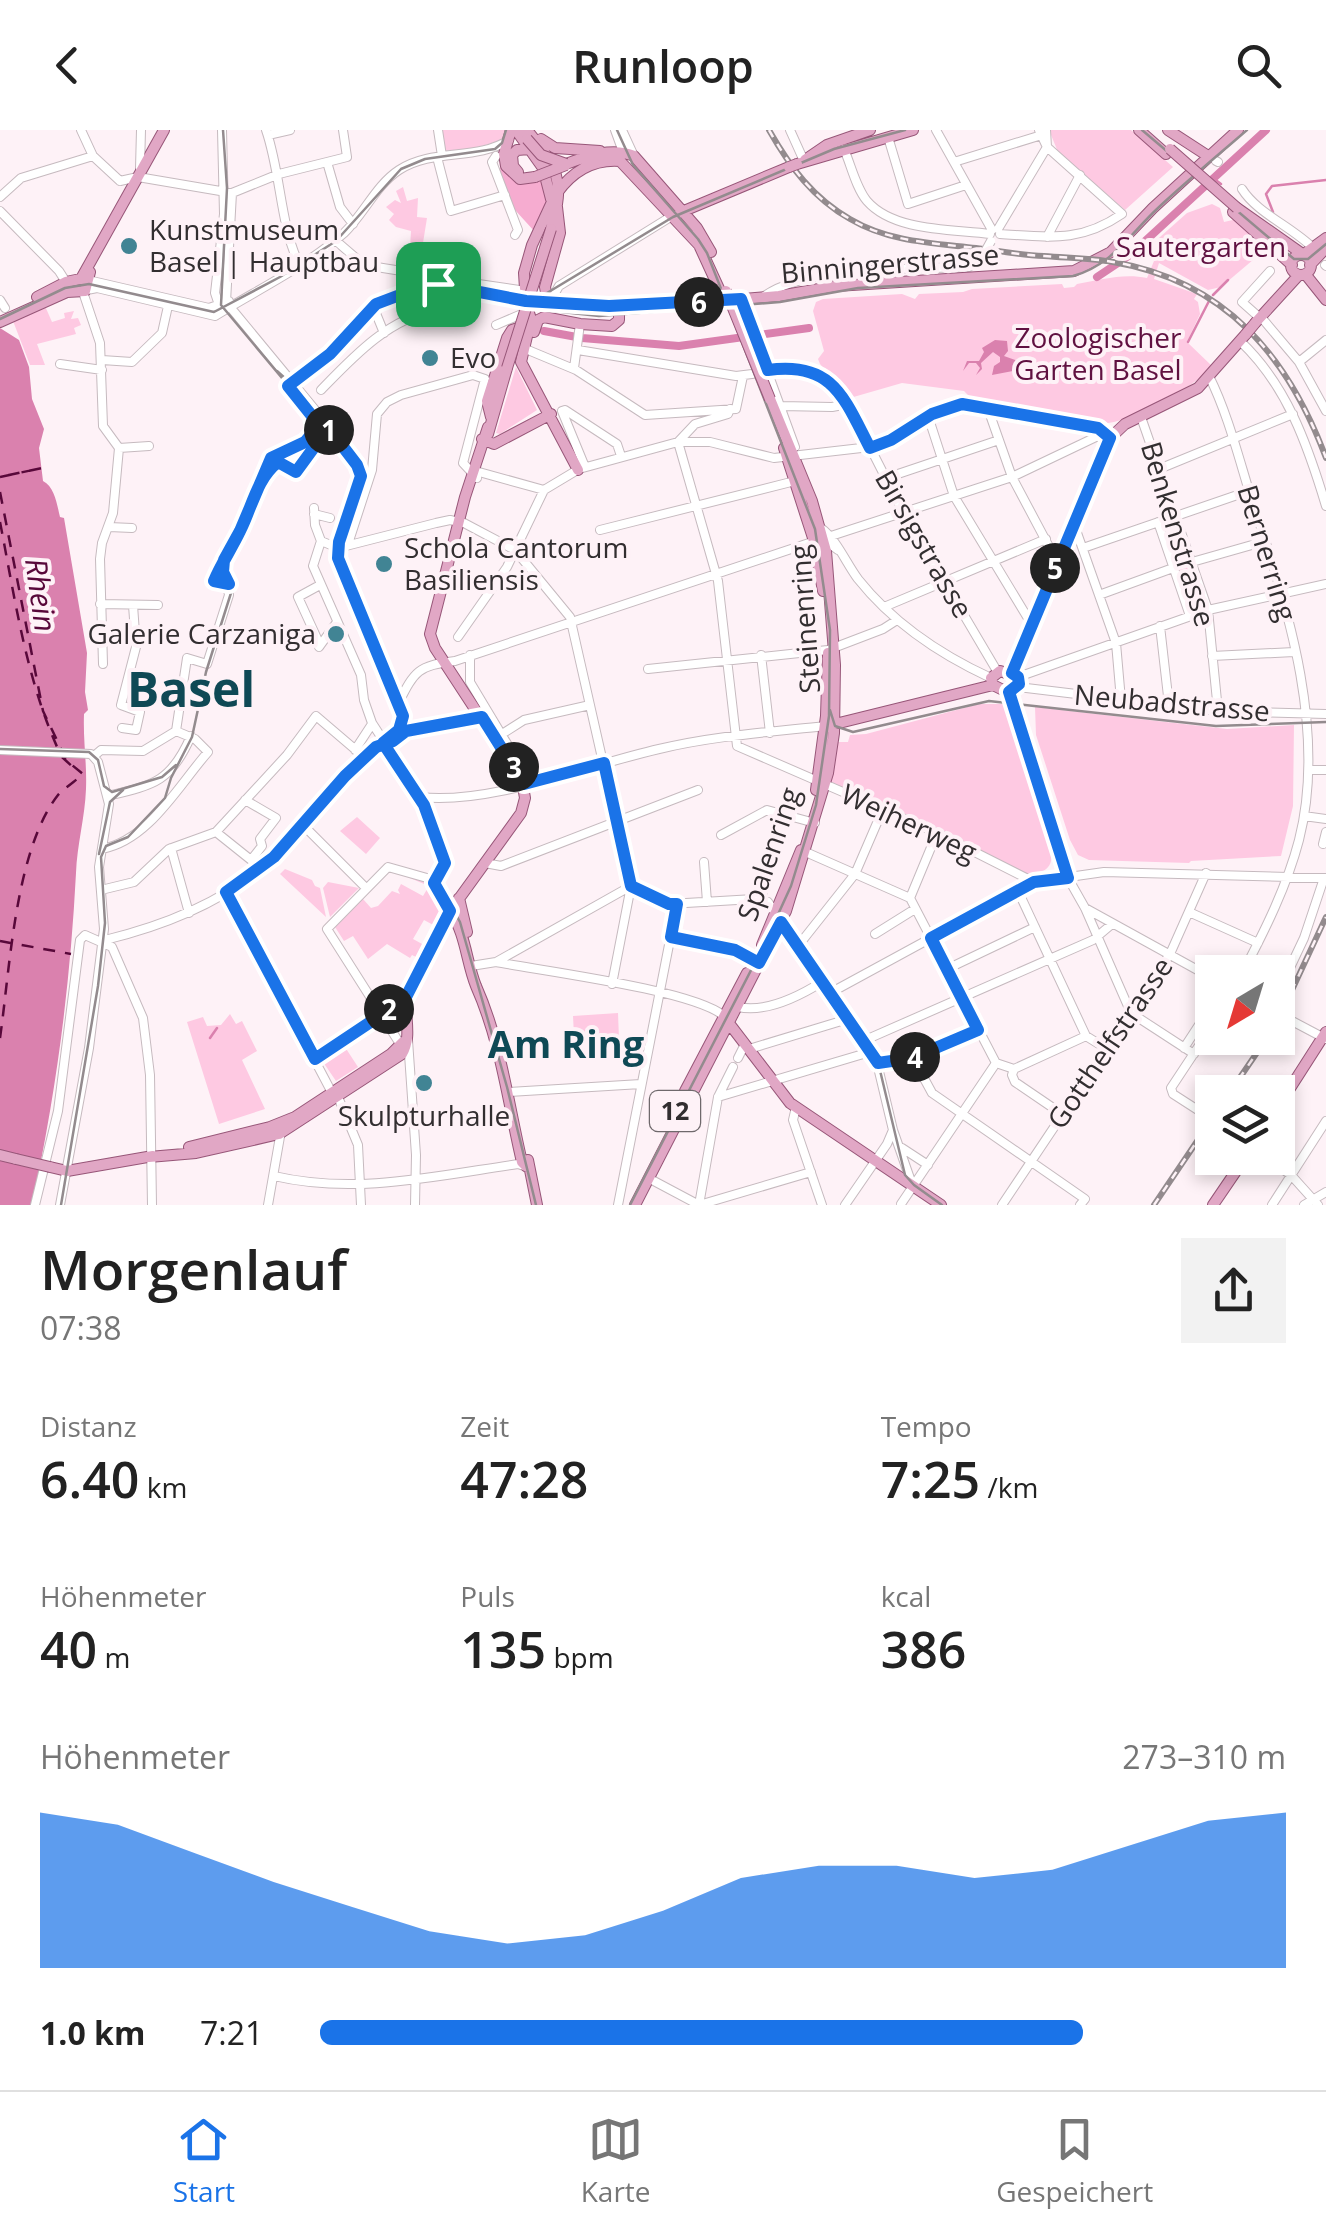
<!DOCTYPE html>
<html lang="de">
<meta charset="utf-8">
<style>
:root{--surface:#fff;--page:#f2f2f2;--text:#222;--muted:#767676;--line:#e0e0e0;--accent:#1a73e8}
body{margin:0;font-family:"Open Sans",sans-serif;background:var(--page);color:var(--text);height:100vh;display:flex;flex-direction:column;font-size:38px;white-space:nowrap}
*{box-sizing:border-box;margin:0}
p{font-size:32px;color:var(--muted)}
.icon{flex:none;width:55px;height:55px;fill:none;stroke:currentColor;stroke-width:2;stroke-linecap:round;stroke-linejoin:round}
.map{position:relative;height:1075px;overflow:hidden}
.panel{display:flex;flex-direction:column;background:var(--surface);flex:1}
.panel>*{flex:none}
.needle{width:65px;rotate:218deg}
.fabs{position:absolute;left:1195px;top:825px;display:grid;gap:20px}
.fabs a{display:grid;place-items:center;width:100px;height:100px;border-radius:0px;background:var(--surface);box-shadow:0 5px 15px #0003;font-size:50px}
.pin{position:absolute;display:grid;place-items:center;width:85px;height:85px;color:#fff;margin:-42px;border-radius:20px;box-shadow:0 5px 15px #0006}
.km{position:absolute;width:50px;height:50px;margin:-25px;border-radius:50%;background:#222;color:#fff;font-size:28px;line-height:50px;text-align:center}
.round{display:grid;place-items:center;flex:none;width:105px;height:105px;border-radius:0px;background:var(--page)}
.head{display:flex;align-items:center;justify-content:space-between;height:170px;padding:0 40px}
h1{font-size:55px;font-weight:600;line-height:75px}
.stats{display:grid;grid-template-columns:repeat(3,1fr);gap:15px;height:170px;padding:10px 40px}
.stats div{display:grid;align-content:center}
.stats b{font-size:50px;font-weight:600}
.stats small{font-size:28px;font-weight:400}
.stats p{font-size:28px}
.chart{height:280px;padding:20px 40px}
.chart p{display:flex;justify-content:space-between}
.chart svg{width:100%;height:180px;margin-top:10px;fill:var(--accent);opacity:.7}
ul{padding:0 40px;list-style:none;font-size:32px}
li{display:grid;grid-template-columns:160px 120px 1fr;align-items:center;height:75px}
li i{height:25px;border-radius:12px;background:var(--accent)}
header{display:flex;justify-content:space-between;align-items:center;height:130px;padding:0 40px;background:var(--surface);font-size:45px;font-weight:600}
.tabs{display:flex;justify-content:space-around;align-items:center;height:140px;border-top:2px solid var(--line);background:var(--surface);font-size:28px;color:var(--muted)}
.tabs a{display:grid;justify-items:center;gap:5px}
.tabs .active{color:var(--accent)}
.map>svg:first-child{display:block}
</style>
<header><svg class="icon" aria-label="back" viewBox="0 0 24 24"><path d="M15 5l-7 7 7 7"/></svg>Runloop<svg class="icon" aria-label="search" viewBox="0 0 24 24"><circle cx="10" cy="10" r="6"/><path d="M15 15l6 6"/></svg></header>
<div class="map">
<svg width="1326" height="1075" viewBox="0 0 1326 1075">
<rect width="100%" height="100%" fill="#fef2f7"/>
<!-- green -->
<path fill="#fec9e2" d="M440,0H507L505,9L475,18L443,21Z
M1049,0H1131L1173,37L1125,80L1058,22Z
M403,57L407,71L418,68L417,87L427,88L422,119L410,118L411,101L396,97L389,90L394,84L386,77L395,70L401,73L396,61Z
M1212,74L1220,78L1224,92L1237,89L1253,105L1251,108L1260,118L1257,121L1260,124L1221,157L1208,160L1159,133L1154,149L1197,164L1194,169L1198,172L1200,184L1187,212L1212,236C1192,259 1139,289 1108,293C1085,296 1058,287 1036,283V279L1023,276L1016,281L977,274L964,261L902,253L850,268L820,234L818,229L824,221L813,181L816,172L823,169L902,164L915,169L919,164L963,162L972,159L1062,154L1064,158L1074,157L1077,154C1100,150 1123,143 1147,148L1154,131L1142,123L1187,83Z
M45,176L52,192L65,188L64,183L74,181L71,189L78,188L81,195L74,198L76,204L37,214L45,235H30L13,191Z
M516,237L537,280L500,304L496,303Z
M1175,387L1207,479L1188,486L1156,393Z
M979,574H1009L1051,722C1054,741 1040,743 1026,746L942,701L831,652L837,612H848L850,605L866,604Z
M1035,577L1227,599L1294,595L1293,676L1281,726L1191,731L1189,733L1089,730L1078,725L1070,710L1036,605Z
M357,687L380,708L366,724L340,701Z
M285,739L312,750L315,756L320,758L326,787L280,744Z
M406,743L431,755L434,764L431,766H436L441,779L437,797L424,790L413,809L424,815L418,828L412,825L410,828L387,814L368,829L353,806L344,811L335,797L363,769L371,778L378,776L392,761L400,764L398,760L401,754L423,766L429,756L405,746Z
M328,752L359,758L330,787L323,758Z
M618,883L619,909L587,911L586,905L574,906L573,886Z
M230,884L236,894L242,891L257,921L242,930L265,979L219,994L187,892L203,887L207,896L221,895Z
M343,914L358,937L336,951L321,929Z"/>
<!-- forest -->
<path fill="#f6acd0" d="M502,35C511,52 525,57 543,50L548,69L535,102L515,80L498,41Z"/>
<!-- water -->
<path fill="#da81ae" d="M0,198L19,210L29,237L32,269L44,299L39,318L43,351C55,357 57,375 60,387L64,388L87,523L85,562L88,580L84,584C83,611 87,633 86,659C85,687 77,715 76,743C70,858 56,963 32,1075H0Z
M995,210L1007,211L1008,221L1004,226L1018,231V240L992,245L994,236L1000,232V227L993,222L981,233L982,239L976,245L980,238L976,233H969L963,241L967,231H979L984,222L982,218Z"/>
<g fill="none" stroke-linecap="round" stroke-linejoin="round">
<!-- stream -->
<path stroke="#da81ae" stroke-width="2.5" d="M1213,48L1221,54
M1273,82L1266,64L1272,56L1326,50
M1213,165L1228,150
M1188,212L1209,171
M210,908L217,898"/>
<!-- river -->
<path stroke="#da81ae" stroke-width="8" d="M1097,147L1130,125L1266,0
M544,201L582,208L679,216L809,198"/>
<!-- ferry -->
<path stroke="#58083a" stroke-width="2.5" stroke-dasharray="12 10" stroke-linecap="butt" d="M0,347L42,338L0,347
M0,362L43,581L67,631L83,644
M0,392C15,469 26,548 58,619
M62,627L77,641
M0,811L71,824
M0,908C10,839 15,720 58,665C65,658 75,651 82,645"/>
<defs>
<path id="minor" d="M81,0L93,26L120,51
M266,0C281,43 280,95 299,134
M438,0L442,26
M615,0L623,22
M622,0L634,26
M790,0L804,31
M936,0L992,100
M268,5L290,0
M888,7L908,74L966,55
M844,19C851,35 856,58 867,71C894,102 953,99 990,104
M496,26L492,32L518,100L515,105
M437,27L451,81L505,65
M1216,31L1218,32
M327,32L340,77L353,94
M954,32L1045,4
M140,38L141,0
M120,51L138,47L232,63L279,44L347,27L343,0
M1242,59C1257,83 1292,97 1313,118
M232,63L226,172L316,281
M0,67L21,48L93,26
M0,81L59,141L66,152
M998,99L1047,17L1046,0
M1000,104C1049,107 1080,113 1122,84L1047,17L1039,0
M1047,107L1080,45
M335,110L364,135L433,146L443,156L525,171
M1325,135L1326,136
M88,150L209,178L229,171
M87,160L97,158L215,186C257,160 307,136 344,103C364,84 376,55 399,40C433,18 476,31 509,10
M83,162L100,213L103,296L119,318
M763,167C804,135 917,139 969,137L981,129
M741,169L795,317
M0,170L5,178
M558,171L555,163L559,156L672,86
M373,176L384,203
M220,178L215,163L224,84L222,0
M1261,187L1299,232L1326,281
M1260,188L1242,172L1270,141
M496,195L524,183
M1240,211C1287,255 1308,316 1326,376
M528,220L576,240L645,285L736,279L743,246
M578,220L736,246L799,238L828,250L848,274L903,382L997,541
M102,230L132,232L162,203L168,176
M1299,232L1326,210
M60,234L102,240
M574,238L580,194
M1209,246C1230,288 1241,338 1256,383C1290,483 1326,605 1299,710C1287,756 1265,800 1243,842
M321,260C353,227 389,188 436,180C448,178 462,182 474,184
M781,276L832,277L848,274
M730,279L728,284L695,294L678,312L718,451L737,616L937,703L1034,752
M988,279L1012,347L1054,426L1059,428
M313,282L361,343L339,413L338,429L406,595L402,606L383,613
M928,286L954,366L1029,490L1034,491
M1141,287L1208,480L1218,581
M119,318L149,316
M585,337L562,281L565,280L617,314L621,326
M1159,339L1293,284
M268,342L278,332L296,342L325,305L327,296
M479,342L544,360
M886,348L999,310
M314,378L315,395L321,411L338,418
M314,384L330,388
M1158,392L1190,486
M109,397L132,398
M821,398C837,410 846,433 858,449C893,493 941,525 991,548
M1071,398L1076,400L1116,513L1121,570
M600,400L795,351
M831,406L1012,347L1096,307L1107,306
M321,411L313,436L361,545L364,570L372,593L420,667L443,728L445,736L434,750
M348,414L372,340L377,284L387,272L401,265L473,245L485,249L463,333L477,348
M338,418L436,393L450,390L464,393L515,420L570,487L631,756L612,854
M1083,418L1249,361
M1192,432L1266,411
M229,455L214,451L240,401L269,331L281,321L305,312L315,301L312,285L288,257L330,224L369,179L391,167L458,151L526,161
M320,455L298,467L320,515
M1099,465L1173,438
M100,474L158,475
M884,477L1046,409
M1160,496L1169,575
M458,507L507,437L544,360L579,339L678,312H710L774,328L870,317L891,310L932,284L962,274L1098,299L1103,305
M319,517L337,492
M470,525V552L530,652
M761,525L770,603
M1212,526L1294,522
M103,534L100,429L102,413L113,383L119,318
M648,539L828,520L883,499L897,490
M1018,547L1208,480L1326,454
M1018,557L1218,581L1326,584
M1009,562L1068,748L1085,778L1131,883L1194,924
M398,574C415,540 418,536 455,531L818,410L823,409L838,420
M121,575L136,517L133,475
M121,575L140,582L136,600L122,598
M176,601L187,528L207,534L229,465L223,433
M403,601L410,602L482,587
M502,604L524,590L590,575
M0,620L91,624L98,632L109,674L99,737L104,799L89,918L60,1075
M355,620L372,594
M94,626L101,620L143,621L176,601
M1309,640H1326
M107,666C154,655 171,652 191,606
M420,667C491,675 588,635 659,619C713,606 770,602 825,596
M245,670L276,688L260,709L262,716L251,730L260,739
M1304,686L1326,689
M304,696L366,758
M216,702L251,730
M721,705L767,680L815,693
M1323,714L1326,702
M171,718L189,783
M102,719C149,710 178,656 208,622L195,609L176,601
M801,720L910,768L996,933
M704,732L707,772
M485,733L501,736L698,660
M434,750L438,764L450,781
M101,760L134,752L169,719L216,702L287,625L316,586L364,627
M226,762L331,961
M1019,763L1086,906L1107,919
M910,768L937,703
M768,772L877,933L893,1000L913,1057
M1085,778L1212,848
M1189,782L1258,813
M875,804L915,779
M671,807L735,820L759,833
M105,810C167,795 228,771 275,726C302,701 322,671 347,645C363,627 381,614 399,600
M798,816L855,744L883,679
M496,832L631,756L669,774L754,769L763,764
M471,836L496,832C543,841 693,860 724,886
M947,839L1035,797
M830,863L1034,752L1104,742L1326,748
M1278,863L1304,808L1324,748
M738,877C766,883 798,867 822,852
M1292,891L1326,909
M408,910L416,1025L415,1075
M863,911L1093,810L1112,794
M402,917L327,799L388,737L434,750
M1184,918L1212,875
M749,919L848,889
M738,928L745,914
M913,928L932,963L1085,1069L1080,1075
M315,929L405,869
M877,933L913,928L978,899
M996,933L1014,939L1086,906
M1014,939L1012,945L1015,952L1062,984
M509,962L641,954
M338,967L358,1015L361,1075
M718,967L870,922
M796,977L793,990L822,1075
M1204,984L1173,964L1171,958L1212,896
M902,1018L928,1035
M1266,1028L1291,1045L1318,1075
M274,1046C355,1065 436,1046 518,1034L527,1037
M652,1050L699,1075L811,1042
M901,1074L996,933
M35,1075L58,981L80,810L85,805L112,817L143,888L150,945L152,1075
M268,1075L281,1001
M618,1075L677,774
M699,1075L718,967L733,937
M845,1075L887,1014L893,1000
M1002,1075L1170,824L1206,743
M1272,1075L1326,991
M1304,1075L1326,1062"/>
<path id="major" d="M511,0L504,24L506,36L520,49L535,47
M516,0L543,38L551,69
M527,0C557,37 566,50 551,99
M1139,0L1166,24
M1168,0L1208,26
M541,9L555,18L600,21
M805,30L827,15L870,0
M566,34C587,26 612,17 634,26L697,98L711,122
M797,34L913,0
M518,42L513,36L512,25L517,20L530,19
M557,63C572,42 593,29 620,31L699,115L721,163
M551,74L532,115L524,143L526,174L531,189L521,232L578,340
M1237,78L1301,123
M1233,82L1292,135
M679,83L789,37
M1304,124L1326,108
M1291 135a10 10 0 1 1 20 0a10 10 0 1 1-20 0Z
M1310,135L1326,118
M1306,145L1326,170
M82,147L164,0
M37,167L66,152L85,148
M547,168L545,157L560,103L557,77
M525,171L619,176L719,171L779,166L836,156L1074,141L1111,122L1153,78L1238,0
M0,192L67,162L85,161L90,142
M1256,192L1298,146
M534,202L538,190L544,187L580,194L612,196L619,190V176
M491,287L487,271L507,208L512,200L524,196
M488,304L507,238
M482,309L494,314L551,284
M784,318L814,411L823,461
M1000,541L1018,547L1019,552L1016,559L1005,561L993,555L991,548Z
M1012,543L1108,310L1125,294L1198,258L1246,204
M831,595L993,555
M816,660L826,586L828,523
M459,768L467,802
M450,781C466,804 466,831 476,856C501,912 508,973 522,1032L527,1037
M762,815L801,720
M728,892L790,973L941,1075
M685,961L747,843
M1278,977L1326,902
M189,1017L270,997L295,987L391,924L403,912
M0,1025L16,1029
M149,1027L196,1023L279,1004L402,924C414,904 401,879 408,857L453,777L521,683L525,668L522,651L435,518L430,504L465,367L488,297
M528,1030L537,1075
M50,1037L67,1041L153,1026
M635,1075L786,781L828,643L834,603L835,535L826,421L812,371L770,269
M1213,1075L1245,1028"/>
</defs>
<!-- minor casing -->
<use href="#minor" stroke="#c6babf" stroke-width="10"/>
<!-- major casing -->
<use href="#major" stroke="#975678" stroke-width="12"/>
<!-- minor -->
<use href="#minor" stroke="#fff" stroke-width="8"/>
<!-- major -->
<use href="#major" stroke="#e1a7c5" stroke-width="10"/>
<!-- tram -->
<path stroke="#938b8e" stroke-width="2.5" d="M223,0L227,58L221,175L359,340V353L337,415L338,436L368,499L402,585C405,599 391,606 393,619C410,653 439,692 443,731C444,739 440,746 439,754L460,792L507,957L536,1075
M617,0L633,35L698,109L707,123L815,399L830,500L829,586L816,675L791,756L764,815L630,1075
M1142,0L1294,129H1308L1326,114
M516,164L544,180L599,186L780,172L858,158L1073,146C1111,136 1130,104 1158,78C1187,51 1217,26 1247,0
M0,189L65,158L89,154L214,182L280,147L336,111L401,39L425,29L495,19L502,13L506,0
M277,241L287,250L299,249L323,231L369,180L382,172L417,159L440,155L542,166L673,87L834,19L905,0
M830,580L835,596L853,602L989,571L1216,596L1326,592
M0,619L89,622L98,630L104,656L112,662L162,647L176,635
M99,724L110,672L123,660
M788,801L878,932L905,1045L914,1055L942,1075
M61,1075L98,856L105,793L101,727L106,716L128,707L165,668L171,648L192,607L206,542L231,463L224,440L225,429L271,337L309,316L319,305L321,296L317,285"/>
<defs>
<path id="rail" d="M769,0C790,37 813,68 850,89C889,112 932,113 976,118C999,121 1021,125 1044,126C1067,128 1090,128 1113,132C1225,151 1288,226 1326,328
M1278,890L1326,787
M1230,962L1267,908
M1154,1075L1212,989"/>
</defs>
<!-- rail casing -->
<use href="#rail" stroke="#938b8e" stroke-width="6"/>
<!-- rail -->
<use href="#rail" stroke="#fef2f7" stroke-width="2.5" stroke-dasharray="8" stroke-linecap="butt"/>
<defs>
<path id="minor-bridge" d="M981,129L991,111
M1278,882L1292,891"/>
<path id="major-bridge" d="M527,9L541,25L566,34
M1170,19L1237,78
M789,37L797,34
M535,47L566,35
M726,161L770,269
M1246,204L1256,192
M507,238L551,99
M16,1029L50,1037"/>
</defs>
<!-- minor-bridge casing -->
<use href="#minor-bridge" stroke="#c6babf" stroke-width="10" stroke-linecap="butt"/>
<!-- major-bridge casing -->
<use href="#major-bridge" stroke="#975678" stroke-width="12" stroke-linecap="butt"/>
<!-- minor-bridge -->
<use href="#minor-bridge" stroke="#fff" stroke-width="8"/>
<!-- major-bridge -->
<use href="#major-bridge" stroke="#e1a7c5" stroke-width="10"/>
</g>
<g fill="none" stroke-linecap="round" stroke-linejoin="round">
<defs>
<path id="route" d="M438,154L413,160L376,174L330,224L288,256L312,286L314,301L305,312L271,328L240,401L224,430L223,442L229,454L214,451C221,434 232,418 240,401C252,378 256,349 278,332L296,342L326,301H331L357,335L361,346L339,412L338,428L403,586L399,600L383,613L424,675L445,733L434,753L450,781L405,869L315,929L226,762L274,727L345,646L376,617L393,611L406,601L482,587L524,654L604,633L631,756L669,774H677L671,807L735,820L759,833L781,792L878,933L912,928L978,900L931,808L1034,752L1068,748L1009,562L1019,554L1018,547L1012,543L1110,308L1098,298L962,274L932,284L891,310L870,318C844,268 833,231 768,240L741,169L609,176L526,171L438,154"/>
</defs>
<!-- route casing -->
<use href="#route" stroke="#fff" stroke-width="20"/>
<!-- route -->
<use href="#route" stroke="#1a73e8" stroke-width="12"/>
</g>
<!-- markers -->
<g fill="#418494" stroke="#fef2f7" stroke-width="4">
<circle cx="129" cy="116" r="10"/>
<circle cx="430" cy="228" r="10"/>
<circle cx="384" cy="434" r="10"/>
<circle cx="336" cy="504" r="10"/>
<circle cx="424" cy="953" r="10"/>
</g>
<g text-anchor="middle" stroke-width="8" stroke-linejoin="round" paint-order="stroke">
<!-- shield labels -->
<rect fill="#fef2f7" stroke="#6f696c" stroke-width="2.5" x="650" y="961" width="50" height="40" rx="8"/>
<g font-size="25" font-weight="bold" fill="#322e30">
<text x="675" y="990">12</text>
</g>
<!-- poi labels -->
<g font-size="28" fill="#322e30" stroke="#fef2f7" text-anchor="start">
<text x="149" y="110">Kunstmuseum<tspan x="149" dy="32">Basel | Hauptbau</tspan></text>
<text x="450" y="238">Evo</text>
<text x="404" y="428">Schola Cantorum<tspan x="404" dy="32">Basiliensis</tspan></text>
<text x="316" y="514" text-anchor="end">Galerie Carzaniga</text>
<text x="424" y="996" text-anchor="middle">Skulpturhalle</text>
</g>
<!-- park labels -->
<g font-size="28" fill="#601141" stroke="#fef2f7">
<text x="1201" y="127">Sautergarten</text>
<text x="1098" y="218">Zoologischer<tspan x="1098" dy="32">Garten Basel</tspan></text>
</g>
<!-- street labels -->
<g font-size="28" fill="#322e30" stroke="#fef2f7">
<text transform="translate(890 134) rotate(-5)" y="10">Binningerstrasse</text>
<text transform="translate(1178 404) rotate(73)" y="10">Benkenstrasse</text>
<text transform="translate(924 414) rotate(60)" y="10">Birsigstrasse</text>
<text transform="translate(1267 423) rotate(73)" y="10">Bernerring</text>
<text transform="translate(805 489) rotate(-94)" y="10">Steinenring</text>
<text transform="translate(1172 573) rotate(5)" y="10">Neubadstrasse</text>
<text transform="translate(909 693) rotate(25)" y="10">Weiherweg</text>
<text transform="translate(769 724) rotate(-71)" y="10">Spalenring</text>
<text transform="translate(1110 913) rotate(-56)" y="10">Gotthelfstrasse</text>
</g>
<!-- water labels -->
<g font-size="30" font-style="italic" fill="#58083a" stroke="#fef2f7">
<text transform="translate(40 465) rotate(82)" y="10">Rhein</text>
</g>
<!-- district labels -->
<g font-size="38" font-weight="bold" fill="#0f4955" stroke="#fef2f7">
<text x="566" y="928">Am Ring</text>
</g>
<!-- town labels -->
<g font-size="48" font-weight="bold" fill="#0f4955" stroke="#fef2f7">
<text x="191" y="577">Basel</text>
</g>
</g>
</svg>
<div class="fabs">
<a><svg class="needle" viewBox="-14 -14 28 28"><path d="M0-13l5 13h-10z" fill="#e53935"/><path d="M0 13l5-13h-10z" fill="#767676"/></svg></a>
<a><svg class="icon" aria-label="layers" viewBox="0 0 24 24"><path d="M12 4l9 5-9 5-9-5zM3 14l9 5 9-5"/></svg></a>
</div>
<div class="pin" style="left:438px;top:154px;background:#1e9e55"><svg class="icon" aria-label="arrive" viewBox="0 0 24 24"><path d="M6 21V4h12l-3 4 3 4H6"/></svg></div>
<b class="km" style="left:329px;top:300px">1</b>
<b class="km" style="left:389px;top:879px">2</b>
<b class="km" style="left:514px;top:637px">3</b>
<b class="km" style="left:915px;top:927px">4</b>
<b class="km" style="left:1055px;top:438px">5</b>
<b class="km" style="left:699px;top:172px">6</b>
</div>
<section class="panel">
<div class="head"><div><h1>Morgenlauf</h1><p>07:38</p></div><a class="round"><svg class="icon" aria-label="share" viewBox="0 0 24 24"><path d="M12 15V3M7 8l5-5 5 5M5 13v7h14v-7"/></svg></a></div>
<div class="stats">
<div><p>Distanz</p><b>6.40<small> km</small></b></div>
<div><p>Zeit</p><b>47:28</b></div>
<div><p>Tempo</p><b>7:25<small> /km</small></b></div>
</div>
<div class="stats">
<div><p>Höhenmeter</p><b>40<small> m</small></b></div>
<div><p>Puls</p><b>135<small> bpm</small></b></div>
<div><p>kcal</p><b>386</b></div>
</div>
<div class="chart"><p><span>Höhenmeter</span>273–310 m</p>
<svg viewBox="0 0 160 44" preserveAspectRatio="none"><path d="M0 44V6L10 9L20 16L30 23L40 29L50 35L60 38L70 36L80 30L90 22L100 19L110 19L120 22L130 20L140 14L150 8L160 6V44z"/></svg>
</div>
<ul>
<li><b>1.0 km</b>7:21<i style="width:79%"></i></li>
</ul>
</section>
<nav class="tabs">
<a class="active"><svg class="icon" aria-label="home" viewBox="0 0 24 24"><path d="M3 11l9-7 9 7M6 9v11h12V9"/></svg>Start</a>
<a><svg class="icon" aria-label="map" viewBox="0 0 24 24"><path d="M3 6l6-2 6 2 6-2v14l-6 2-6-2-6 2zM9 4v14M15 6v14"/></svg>Karte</a>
<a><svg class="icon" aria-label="saved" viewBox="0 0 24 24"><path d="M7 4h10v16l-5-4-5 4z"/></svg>Gespeichert</a>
</nav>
